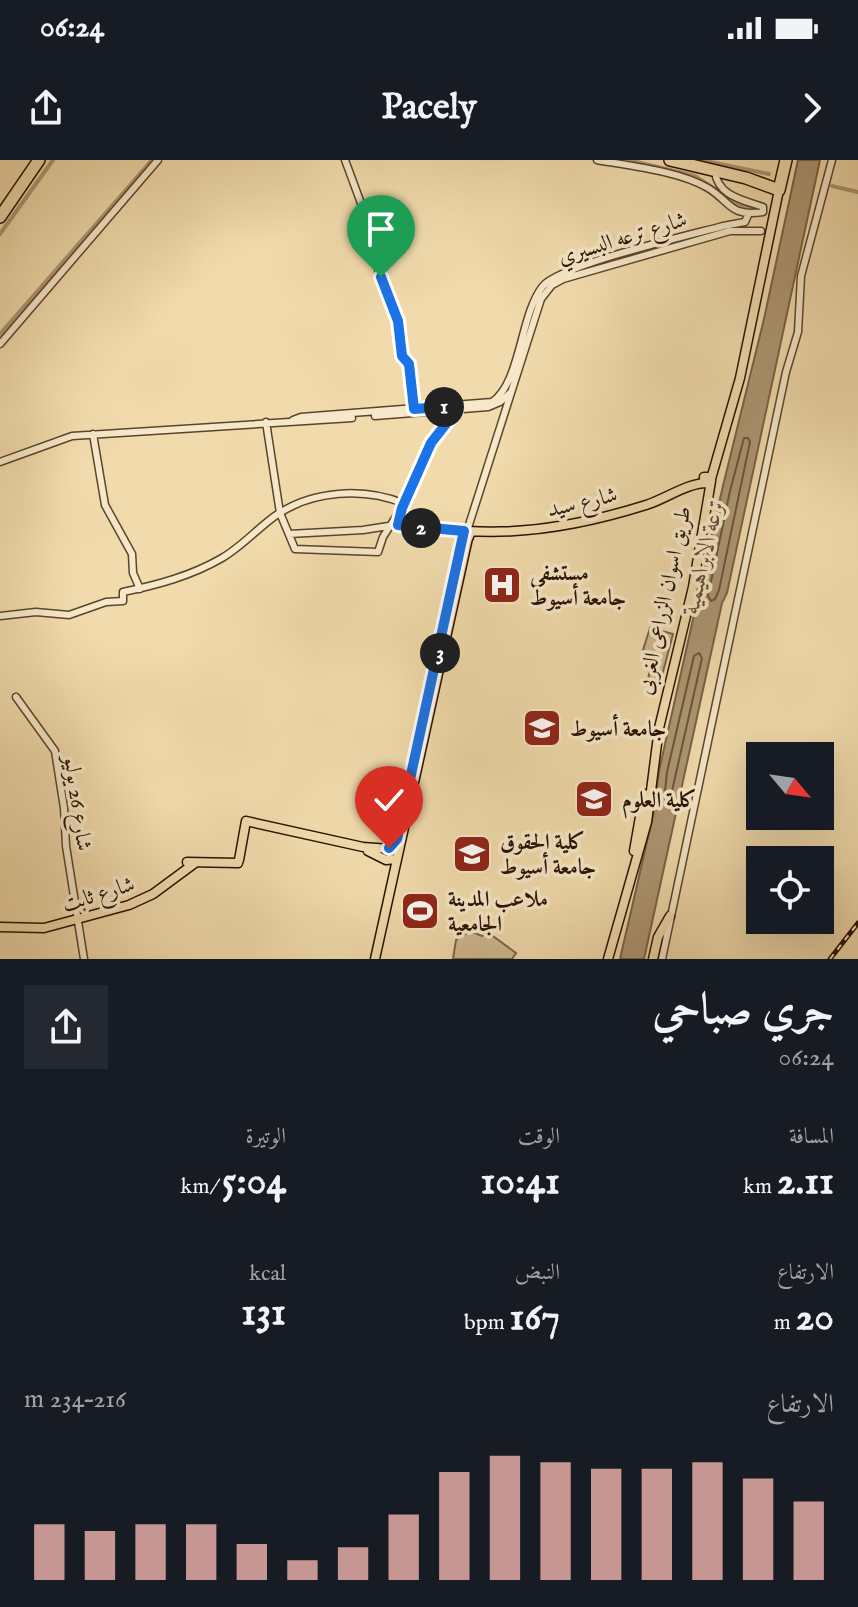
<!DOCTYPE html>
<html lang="ar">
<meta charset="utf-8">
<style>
:root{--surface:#171b24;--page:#242831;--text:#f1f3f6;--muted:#9ea1a6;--accent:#c59692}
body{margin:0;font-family:"IM FELL English",Amiri,serif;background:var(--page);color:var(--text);direction:rtl;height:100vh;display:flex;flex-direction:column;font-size:30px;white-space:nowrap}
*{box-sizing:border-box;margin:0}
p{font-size:26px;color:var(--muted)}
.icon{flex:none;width:44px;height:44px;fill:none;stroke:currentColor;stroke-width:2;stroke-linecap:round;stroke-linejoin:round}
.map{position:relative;height:799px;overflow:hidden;direction:ltr}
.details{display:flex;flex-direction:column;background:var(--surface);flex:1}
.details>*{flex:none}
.needle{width:52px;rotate:119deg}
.fabs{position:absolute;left:746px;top:582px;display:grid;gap:16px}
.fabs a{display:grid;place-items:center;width:88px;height:88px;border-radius:0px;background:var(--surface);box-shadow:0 8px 32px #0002;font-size:40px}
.pin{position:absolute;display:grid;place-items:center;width:68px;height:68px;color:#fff;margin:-82px -34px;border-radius:50% 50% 50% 0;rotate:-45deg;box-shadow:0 0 8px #0007}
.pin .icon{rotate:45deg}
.km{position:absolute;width:40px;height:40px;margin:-20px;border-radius:50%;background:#222;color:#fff;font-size:22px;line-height:40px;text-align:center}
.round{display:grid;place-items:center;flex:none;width:84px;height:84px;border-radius:0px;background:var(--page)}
.summary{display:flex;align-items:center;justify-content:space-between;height:136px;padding:0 24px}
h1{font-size:44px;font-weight:700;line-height:60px}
.stats{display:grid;grid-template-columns:repeat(3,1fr);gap:12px;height:136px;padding:8px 24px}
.stats div{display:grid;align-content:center}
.stats b{font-size:40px;font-weight:700}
.stats small{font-size:22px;font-weight:400}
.stats p{font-size:22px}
.chart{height:224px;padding:16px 24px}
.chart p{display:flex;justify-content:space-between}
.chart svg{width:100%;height:144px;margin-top:8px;stroke:var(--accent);stroke-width:6}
.status{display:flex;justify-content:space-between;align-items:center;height:56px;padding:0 40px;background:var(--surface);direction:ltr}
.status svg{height:22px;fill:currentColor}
header{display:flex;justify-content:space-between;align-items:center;height:104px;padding:0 24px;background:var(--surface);font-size:36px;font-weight:700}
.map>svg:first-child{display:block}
</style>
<div class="status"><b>06:24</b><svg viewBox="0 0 49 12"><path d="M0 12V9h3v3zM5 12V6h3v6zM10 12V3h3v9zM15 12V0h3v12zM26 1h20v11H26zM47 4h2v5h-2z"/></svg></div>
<header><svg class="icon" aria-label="forward" viewBox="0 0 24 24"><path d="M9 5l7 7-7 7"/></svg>Pacely<svg class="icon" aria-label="share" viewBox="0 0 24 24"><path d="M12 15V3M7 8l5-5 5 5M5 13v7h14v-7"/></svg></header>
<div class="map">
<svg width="858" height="799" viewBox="0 0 858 799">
<rect width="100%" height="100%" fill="#f1dbac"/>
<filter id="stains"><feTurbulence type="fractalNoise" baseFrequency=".0025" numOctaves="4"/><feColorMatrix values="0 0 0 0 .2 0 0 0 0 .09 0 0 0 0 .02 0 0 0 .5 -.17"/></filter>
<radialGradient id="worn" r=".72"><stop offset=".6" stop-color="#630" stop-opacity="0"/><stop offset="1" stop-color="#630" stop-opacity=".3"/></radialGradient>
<!-- pitch -->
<path fill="#cfb98f" stroke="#7c6548" stroke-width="2" d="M650,468L673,474L660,523L648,519L654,494L643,490Z
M470,771L482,776L486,771L516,793L512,799H453L456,780Z"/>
<!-- water -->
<path fill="#ad9672" stroke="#786145" stroke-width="2" d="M798,0H820L727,433L722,443L644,799H620L653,656L659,611L722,330L764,159Z"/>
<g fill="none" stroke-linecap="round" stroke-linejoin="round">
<!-- shore -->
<path stroke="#6b543a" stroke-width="2" d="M744,278H748L750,282L719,430L715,439L711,441L708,436L730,331Z
M699,493L702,498L672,631L668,634L665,631L667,612L694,496Z"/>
<!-- canal -->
<path stroke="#ad9672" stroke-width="4" d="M629,0L695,16L738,45L761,50
M701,0L769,14
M832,26L858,32
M0,74L53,0
M0,174L152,0"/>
<defs>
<path id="minor" d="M345,0L362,46L379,113L398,161L402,196L409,204L414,249
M597,0C630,6 679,11 708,28C731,42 729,57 763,52V47C744,40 717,36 715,11
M0,184L158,0
M375,256L488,247L500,242L510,233
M293,260L301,257L492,242C521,223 520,154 543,126C560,105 690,75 723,66L745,62L749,53
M266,262L280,353L295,389L378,392
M93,274L105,345L132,394L133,413L140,429
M0,302L72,276L352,258
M467,371L541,139L552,125L563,119L730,71H761
M289,374L363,370L395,365L464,371
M378,392L383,377L408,338L431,283L456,249
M0,456L36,452L69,455L106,442L123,441V432C157,425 191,416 222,398C241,387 257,369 275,356C312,330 364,327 405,344
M16,537L55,591L64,648L66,686L84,799
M662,799L786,212L798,172L801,116L832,0"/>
<path id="major" d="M711,319L740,218L779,30
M465,371L470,374L468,379L462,375Z
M468,371C528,375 589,363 646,345C666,339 688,322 709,323L710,317H704V323
M387,688L395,682L398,675
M368,691L386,700L396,699
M634,691L644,634
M239,700L246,661L363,687L390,689
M187,702L238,703
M0,767L44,768L129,745L153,734L195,703
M375,799L468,378
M608,799L647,662L659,568L693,427L711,321
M653,799L658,777L670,756"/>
<path id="highway" d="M670,0L746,18L779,30L786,0
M0,57L39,0"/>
</defs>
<!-- minor casing -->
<use href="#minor" stroke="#5b442c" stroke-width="9"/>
<!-- major casing -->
<use href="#major" stroke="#291101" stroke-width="11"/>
<!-- highway casing -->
<use href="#highway" stroke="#291101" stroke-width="14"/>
<!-- minor -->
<use href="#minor" stroke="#f6e8c9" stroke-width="6"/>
<!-- major -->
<use href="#major" stroke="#f1dbac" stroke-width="8"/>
<!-- highway -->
<use href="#highway" stroke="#f1dbac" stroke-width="11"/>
<defs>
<path id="rail" d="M830,799L858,763"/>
</defs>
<!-- rail casing -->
<use href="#rail" stroke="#291101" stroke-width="5"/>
<!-- rail -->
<use href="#rail" stroke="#f6e8c9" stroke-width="2" stroke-dasharray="6" stroke-linecap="butt"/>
</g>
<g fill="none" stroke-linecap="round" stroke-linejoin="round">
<defs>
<path id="route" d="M381,117L398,161L402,196L409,204L414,249L456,246V251L431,283L402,348L398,365L464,371L397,679L389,688"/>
</defs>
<!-- route casing -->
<use href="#route" stroke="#fff" stroke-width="16"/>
<!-- route -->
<use href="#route" stroke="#1a73e8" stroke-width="10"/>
</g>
<!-- icons -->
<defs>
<symbol id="hospital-square" viewBox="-11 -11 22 22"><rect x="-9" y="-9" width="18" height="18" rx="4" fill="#8f2418" stroke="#f6e8c9"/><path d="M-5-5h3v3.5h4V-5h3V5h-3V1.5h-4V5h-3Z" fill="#fff"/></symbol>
<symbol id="university-square" viewBox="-11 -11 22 22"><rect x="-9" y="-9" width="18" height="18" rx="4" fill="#8f2418" stroke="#f6e8c9"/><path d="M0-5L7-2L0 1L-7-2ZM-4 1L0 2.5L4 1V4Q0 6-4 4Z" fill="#fff"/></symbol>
<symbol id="stadium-square" viewBox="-11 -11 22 22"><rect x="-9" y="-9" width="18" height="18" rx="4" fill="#8f2418" stroke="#f6e8c9"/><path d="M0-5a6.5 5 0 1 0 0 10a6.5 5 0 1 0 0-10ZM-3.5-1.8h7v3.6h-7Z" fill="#fff"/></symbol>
</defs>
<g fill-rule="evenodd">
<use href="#hospital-square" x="480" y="403" width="44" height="44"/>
<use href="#university-square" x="520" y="546" width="44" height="44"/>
<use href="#university-square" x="572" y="617" width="44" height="44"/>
<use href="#university-square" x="450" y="672" width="44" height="44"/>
<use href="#stadium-square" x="398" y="729" width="44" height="44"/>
</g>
<g text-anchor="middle" stroke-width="7" stroke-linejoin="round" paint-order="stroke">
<!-- street labels -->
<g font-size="22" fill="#291101" stroke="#f6e8c9">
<text transform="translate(622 77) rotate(-17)" y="8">شارع ترعه البسيري</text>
<text transform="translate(582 341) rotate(-13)" y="8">شارع سيد</text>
<text transform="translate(663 440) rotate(-78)" y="8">طريق اسوان الزراعى الغربى</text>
<text transform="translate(79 643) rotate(82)" y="8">شارع 26 يوليو</text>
<text transform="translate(98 733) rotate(-17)" y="8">شارع ثابت</text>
</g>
<!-- poi labels -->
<g font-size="22" font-weight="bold" fill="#291101" stroke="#f6e8c9" text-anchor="start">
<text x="530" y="420">مستشفی<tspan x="530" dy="25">جامعة أسيوط</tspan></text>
<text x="570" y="576">جامعة أسيوط</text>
<text x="622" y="647">كلية العلوم</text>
<text x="500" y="689">كلية الحقوق<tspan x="500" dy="25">جامعة أسيوط</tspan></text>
<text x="448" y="746">ملاعب المدينة<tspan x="448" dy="25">الجامعية</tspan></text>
</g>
<!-- water labels -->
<g font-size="24" font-style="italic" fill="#644d34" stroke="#f6e8c9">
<text transform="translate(703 396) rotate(-77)" y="8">ترعة الابراهيمية</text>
</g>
</g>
<rect width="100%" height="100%" filter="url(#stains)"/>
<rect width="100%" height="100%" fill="url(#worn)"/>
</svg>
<div class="fabs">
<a><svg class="needle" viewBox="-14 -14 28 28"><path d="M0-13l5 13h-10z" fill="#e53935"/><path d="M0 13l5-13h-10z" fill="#9ea1a6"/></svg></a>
<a><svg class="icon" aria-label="locate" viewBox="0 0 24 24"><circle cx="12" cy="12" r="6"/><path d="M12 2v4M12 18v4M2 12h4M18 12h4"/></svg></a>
</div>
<div class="pin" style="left:381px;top:117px;background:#1e9e55"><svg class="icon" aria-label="arrive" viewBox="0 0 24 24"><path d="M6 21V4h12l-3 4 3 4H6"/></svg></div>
<div class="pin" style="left:389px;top:688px;background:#d93025"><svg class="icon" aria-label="check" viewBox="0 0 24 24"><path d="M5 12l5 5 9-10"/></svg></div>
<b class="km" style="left:444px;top:247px">1</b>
<b class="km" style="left:421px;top:368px">2</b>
<b class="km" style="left:440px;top:493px">3</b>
</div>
<section class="details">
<div class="summary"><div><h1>جري صباحي</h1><p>06:24</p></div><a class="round"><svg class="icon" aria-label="share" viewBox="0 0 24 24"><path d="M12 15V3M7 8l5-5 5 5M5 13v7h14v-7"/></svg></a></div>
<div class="stats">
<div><p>المسافة</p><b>2.11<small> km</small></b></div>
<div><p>الوقت</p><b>10:41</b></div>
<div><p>الوتيرة</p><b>5:04<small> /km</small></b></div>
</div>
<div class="stats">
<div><p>الارتفاع</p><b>20<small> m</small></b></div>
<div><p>النبض</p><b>167<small> bpm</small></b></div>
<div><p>kcal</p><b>131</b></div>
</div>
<div class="chart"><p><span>الارتفاع</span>216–234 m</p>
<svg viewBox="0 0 160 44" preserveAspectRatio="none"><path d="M5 44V27M15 44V29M25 44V27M35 44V27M45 44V33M55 44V38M65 44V34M75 44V24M85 44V11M95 44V6M105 44V8M115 44V10M125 44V10M135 44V8M145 44V13M155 44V20"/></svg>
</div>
</section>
